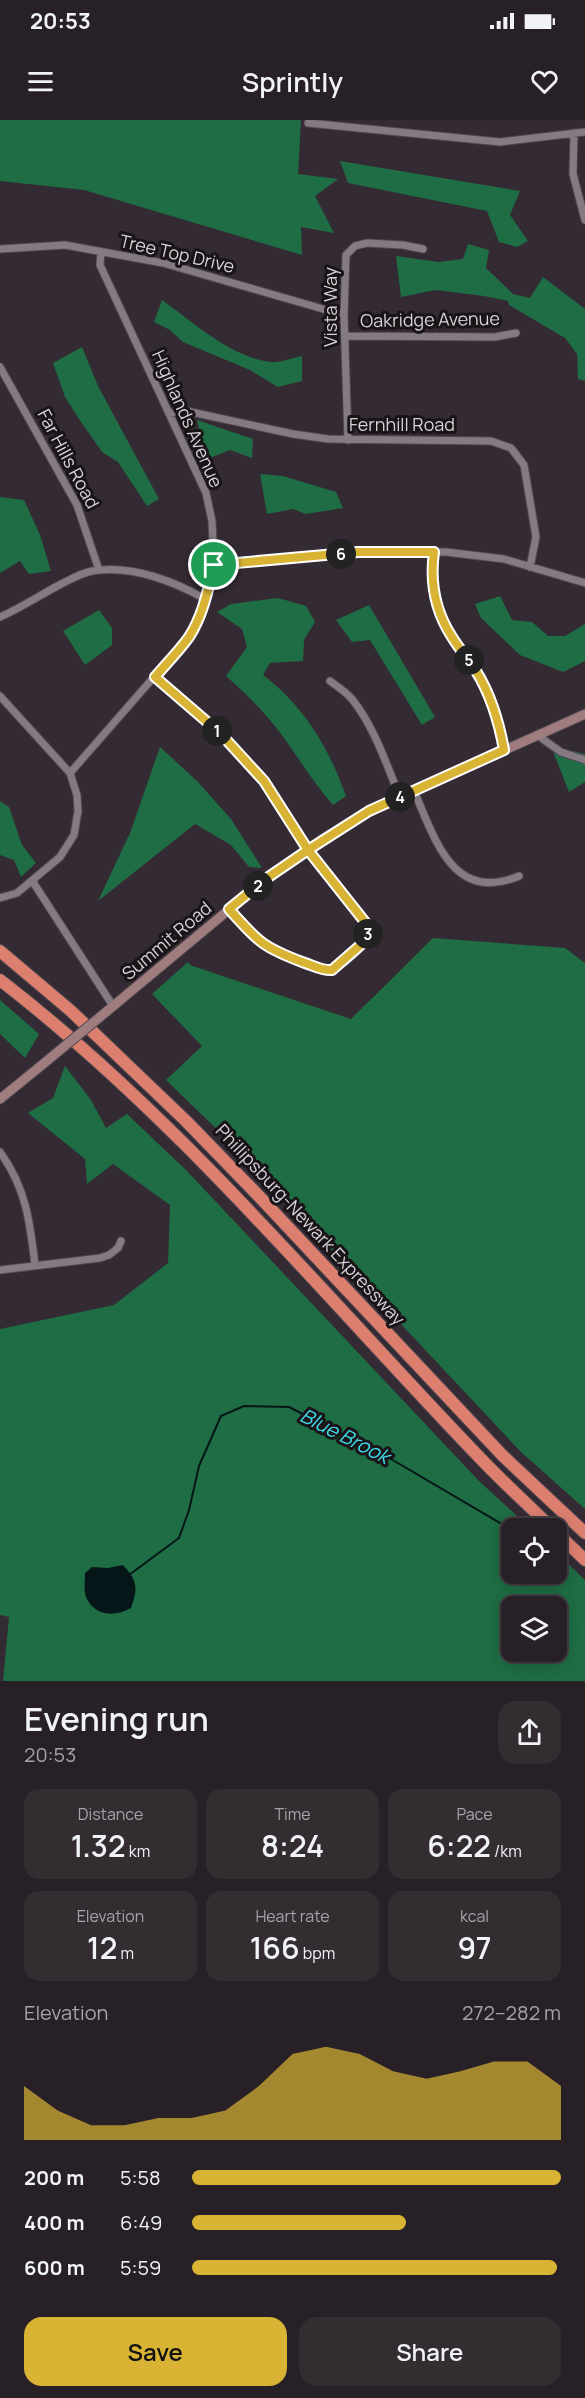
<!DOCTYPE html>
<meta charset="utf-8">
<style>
:root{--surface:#272026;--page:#332d32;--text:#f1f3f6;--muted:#a4a3a7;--line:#433e43;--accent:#d9b434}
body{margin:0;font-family:Manrope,sans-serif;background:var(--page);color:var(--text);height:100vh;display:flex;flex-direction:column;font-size:22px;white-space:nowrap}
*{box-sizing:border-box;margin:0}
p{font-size:20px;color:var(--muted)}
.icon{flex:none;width:33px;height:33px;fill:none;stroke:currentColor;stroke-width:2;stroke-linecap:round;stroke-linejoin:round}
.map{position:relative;height:1561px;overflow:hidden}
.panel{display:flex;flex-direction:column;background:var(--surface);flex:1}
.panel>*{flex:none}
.tools{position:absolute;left:501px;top:1398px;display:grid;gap:12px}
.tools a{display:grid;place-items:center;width:66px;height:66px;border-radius:12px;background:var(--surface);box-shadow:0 3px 15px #0003,0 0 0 2px var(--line);font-size:30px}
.pin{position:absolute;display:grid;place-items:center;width:51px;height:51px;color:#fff;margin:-26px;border:3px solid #fff;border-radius:50%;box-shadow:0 2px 6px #0007}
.km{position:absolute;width:30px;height:30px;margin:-15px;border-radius:50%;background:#222;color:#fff;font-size:16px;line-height:30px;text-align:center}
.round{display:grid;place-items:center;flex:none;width:63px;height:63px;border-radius:18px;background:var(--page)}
.head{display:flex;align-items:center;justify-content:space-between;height:102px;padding:0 24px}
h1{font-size:33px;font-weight:600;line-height:45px}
.figures{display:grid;grid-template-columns:repeat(3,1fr);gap:9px;height:102px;padding:6px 24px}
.figures div{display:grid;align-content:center;border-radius:15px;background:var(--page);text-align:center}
.figures b{font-size:30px;font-weight:600}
.figures small{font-size:16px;font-weight:400}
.figures p{font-size:16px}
.chart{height:168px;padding:12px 24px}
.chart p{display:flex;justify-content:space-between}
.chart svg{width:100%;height:108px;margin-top:6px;fill:var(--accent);opacity:.7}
.cta{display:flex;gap:12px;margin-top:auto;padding:12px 24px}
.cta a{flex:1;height:69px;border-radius:18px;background:var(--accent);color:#111;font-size:24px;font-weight:600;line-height:69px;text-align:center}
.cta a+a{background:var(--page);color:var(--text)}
ul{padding:0 24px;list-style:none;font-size:20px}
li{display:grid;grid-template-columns:96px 72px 1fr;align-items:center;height:45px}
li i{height:15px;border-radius:8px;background:var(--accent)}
.status{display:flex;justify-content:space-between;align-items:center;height:42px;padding:0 30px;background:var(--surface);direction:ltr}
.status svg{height:16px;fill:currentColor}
header{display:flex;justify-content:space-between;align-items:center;height:78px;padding:0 24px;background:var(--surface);font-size:27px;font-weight:600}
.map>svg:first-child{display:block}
</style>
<div class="status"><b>20:53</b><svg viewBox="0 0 49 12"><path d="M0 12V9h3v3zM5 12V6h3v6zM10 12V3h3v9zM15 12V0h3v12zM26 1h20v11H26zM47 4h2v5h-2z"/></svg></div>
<header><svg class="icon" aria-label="menu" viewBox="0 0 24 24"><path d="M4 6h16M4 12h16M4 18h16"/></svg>Sprintly<svg class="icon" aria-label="heart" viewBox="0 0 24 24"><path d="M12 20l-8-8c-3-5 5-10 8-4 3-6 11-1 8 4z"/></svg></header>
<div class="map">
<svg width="585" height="1561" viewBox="0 0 585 1561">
<rect width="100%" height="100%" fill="#342a33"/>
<!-- forest -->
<path fill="#1e6d44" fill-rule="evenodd" d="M0,0H301L298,54L338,59L315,76L334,113L301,107L302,135L84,70L0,61Z
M340,41L520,71L510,95L528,121L517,127L499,122L487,91L348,63Z
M468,124L489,130L486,148L513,174L530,178L543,157L585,189V261L578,259L577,234L565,218L509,185L508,181L484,176L435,170L401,177L396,136L439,142L463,139Z
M162,180C193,202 231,237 270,242C279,243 292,238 302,236V261L278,267L250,250L183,222L170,210L154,202Z
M82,227L98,266L159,379L147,386L118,342L102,332L79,299L65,277L53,243Z
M197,300L253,319L252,338L230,330L207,339Z
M260,354L283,356L336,372L343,388L306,394L293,389L267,394Z
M0,377L24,380L40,415L51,451L29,454L20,441L0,453Z
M500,476L512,500L532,502L548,516H565L585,504V541L563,552L520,535L481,498L475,484Z
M278,478L306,486L315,502L304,520L303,541L270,543L263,555C304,586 329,628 346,676L333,685C312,661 297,635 278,610C263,590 245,573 226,556L247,527L242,509L217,492L231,484Z
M369,485L435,597L422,605L370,520L352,522L336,500Z
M99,490L112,508V525L85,545L63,511Z
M551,626L585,634V662L569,672Z
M160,627L197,661L231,699L262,748L249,747L231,725L195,704L98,781L130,713Z
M0,681L9,687L22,725L36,743L21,757L14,740L0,735Z
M433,818L565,828L585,843V1389L521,1332L229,1021L166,960L202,926L152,874L188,842L190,845L351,899Z
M0,880L39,914L25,938L0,914Z
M65,946L91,980L106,1008L127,994L186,1050L479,1361L530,1408H512V1454H556L557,1433L585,1460V1561H3L9,1497L0,1495V1209L114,1185L168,1143L170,1085L113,1044L87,1064L85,1039L28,993L53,978ZM512,1486H556V1532H512Z"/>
<!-- water -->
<path fill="#041618" d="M123,1445C138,1461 138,1469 131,1488C117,1496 98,1497 88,1481C83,1474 85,1461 85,1453L92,1447L108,1448Z"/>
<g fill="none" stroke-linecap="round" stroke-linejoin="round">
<!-- stream -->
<path stroke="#041618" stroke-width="2" d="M129,1455L179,1418L189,1390L199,1346L221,1296L244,1286L289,1287L391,1339L512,1410"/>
<defs>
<path id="minor" d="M308,3L500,22L585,12
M574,13L573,54L585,100
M0,129L65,125L163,143L344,195
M345,216L495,217L516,213
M0,247L77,385L99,450
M169,294L182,290L293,314L328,319L491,321L511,328L524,345L536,417L530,447
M348,320L344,195L346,135L355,126L367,123L403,125L423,129
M434,432C430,461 434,491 451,517C459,529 469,539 476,551C491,575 499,602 504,630
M214,445L358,432H446L504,439L585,463
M0,497C23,487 43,473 65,462C75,457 88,450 100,450C136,447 175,462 205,479
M155,557L220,613L264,661L308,730L365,803L368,813C365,827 342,848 328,850L269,829L251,815L229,789
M330,561C337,566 346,572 352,579C375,608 386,644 400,677
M0,576L70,653L77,675L78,691L74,715L60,737L17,773L0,778
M537,615L561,632L585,640
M70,653L188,518L197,503L208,471L214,445L212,401L206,373L100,145L101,132
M414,671C435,719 453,784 519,756
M33,762L113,886
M0,1032C26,1068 30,1102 35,1145
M0,1150L100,1138L109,1135L118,1128L121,1121"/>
<path id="secondary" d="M106,892L267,758L324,718L369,691L585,594
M0,979L37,949"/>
<path id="motorway" d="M0,831L71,891L186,1001L253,1070L503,1336L585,1413
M0,860C179,998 325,1177 481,1339C504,1363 529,1386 552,1408
M556,1412L585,1440"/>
</defs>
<!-- minor casing -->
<use href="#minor" stroke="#504850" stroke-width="9"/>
<!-- secondary casing -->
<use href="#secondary" stroke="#504850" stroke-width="11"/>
<!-- motorway casing -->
<use href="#motorway" stroke="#504850" stroke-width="14"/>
<!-- minor -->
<use href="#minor" stroke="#857a84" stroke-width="7"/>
<!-- secondary -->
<use href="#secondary" stroke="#9f7c7e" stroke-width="9"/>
<!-- motorway -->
<use href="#motorway" stroke="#dc7f6f" stroke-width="12"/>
<defs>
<path id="secondary-bridge" d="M37,949L106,892"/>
</defs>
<!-- secondary-bridge casing -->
<use href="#secondary-bridge" stroke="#504850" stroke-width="11" stroke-linecap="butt"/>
<!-- secondary-bridge -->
<use href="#secondary-bridge" stroke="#9f7c7e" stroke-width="9"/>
</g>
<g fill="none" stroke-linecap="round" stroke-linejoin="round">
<defs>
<path id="route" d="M214,445C208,470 203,495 189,517C179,531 166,544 155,557L220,613L264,661L308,730L267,758L229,789C258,822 264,828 305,843C314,846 323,851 332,850L364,822L368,813L365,802L308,730L369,691L504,630C499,602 491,575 476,551C469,539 459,529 452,517C435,491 430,461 434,432H358L214,445"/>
</defs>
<!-- route casing -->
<use href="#route" stroke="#fff" stroke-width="12"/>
<!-- route -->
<use href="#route" stroke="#d9b434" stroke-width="8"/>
</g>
<g text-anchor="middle" stroke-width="6" stroke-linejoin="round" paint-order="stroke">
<!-- street labels -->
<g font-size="18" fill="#d8d1d7" stroke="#191418">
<text transform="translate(177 134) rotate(13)" y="6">Tree Top Drive</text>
<text transform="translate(331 187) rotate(-90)" y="6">Vista Way</text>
<text transform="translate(430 200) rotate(-1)" y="6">Oakridge Avenue</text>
<text transform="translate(187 299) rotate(66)" y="6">Highlands Avenue</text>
<text x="402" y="311">Fernhill Road</text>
<text transform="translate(68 339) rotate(62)" y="6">Far Hills Road</text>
<text transform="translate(167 821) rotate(-40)" y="6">Summit Road</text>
<text transform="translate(310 1105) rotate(47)" y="6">Phillipsburg-Newark Expressway</text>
</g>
<!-- water labels -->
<g font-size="20" font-style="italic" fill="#3edae6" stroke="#191418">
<text transform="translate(345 1316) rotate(27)" y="7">Blue Brook</text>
</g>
</g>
</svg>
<div class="tools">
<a><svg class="icon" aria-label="locate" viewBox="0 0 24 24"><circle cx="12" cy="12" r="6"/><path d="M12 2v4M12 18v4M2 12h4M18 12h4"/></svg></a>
<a><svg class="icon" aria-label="layers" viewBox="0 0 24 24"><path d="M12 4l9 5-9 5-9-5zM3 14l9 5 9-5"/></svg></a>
</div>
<div class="pin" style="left:214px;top:445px;background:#1e9e55"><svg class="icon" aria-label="arrive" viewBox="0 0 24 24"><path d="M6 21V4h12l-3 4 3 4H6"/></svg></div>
<b class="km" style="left:217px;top:611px">1</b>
<b class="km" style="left:258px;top:766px">2</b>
<b class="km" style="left:368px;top:814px">3</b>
<b class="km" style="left:400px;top:677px">4</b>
<b class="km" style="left:469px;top:540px">5</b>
<b class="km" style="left:341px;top:434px">6</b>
</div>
<section class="panel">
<div class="head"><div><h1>Evening run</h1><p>20:53</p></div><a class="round"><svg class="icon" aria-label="share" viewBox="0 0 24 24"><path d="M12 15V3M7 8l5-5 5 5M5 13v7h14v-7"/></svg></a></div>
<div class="figures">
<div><p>Distance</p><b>1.32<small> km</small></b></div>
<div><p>Time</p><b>8:24</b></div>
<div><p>Pace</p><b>6:22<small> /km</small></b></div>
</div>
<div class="figures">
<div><p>Elevation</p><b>12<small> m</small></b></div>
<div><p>Heart rate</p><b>166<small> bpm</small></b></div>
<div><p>kcal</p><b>97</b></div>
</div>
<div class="chart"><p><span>Elevation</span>272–282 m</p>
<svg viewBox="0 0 160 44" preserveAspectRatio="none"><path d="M0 44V22L10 32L20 38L30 38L40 35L50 35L60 32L70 22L80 9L90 6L100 9L110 16L120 19L130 16L140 12L150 12L160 22V44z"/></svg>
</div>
<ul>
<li><b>200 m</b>5:58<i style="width:100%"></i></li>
<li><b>400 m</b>6:49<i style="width:58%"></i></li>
<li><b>600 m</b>5:59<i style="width:99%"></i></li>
</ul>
<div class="cta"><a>Save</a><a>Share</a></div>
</section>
